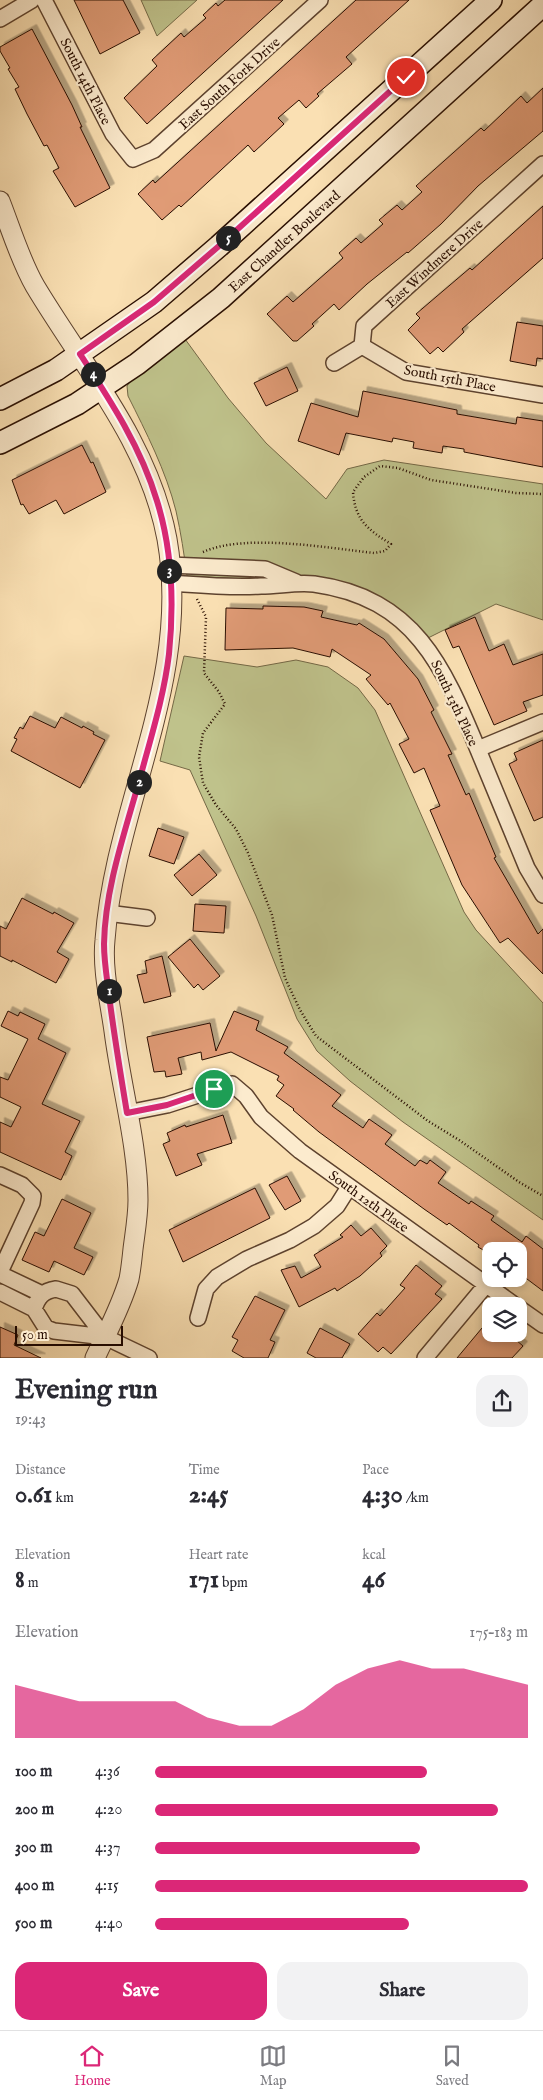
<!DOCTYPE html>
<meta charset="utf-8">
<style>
:root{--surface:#fff;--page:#f2f2f3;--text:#2b2b33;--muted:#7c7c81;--line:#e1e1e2;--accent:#db2777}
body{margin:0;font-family:"IM FELL English",serif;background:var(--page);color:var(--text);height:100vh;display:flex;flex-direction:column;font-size:19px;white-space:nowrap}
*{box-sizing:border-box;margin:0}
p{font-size:16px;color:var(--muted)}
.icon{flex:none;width:28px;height:28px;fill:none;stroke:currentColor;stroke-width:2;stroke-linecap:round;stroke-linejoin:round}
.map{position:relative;height:1358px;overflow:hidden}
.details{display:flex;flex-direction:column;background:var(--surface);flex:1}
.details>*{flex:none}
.controls{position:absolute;left:482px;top:1242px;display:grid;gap:10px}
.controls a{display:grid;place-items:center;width:45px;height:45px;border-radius:10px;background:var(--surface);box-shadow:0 2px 8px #0003;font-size:25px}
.scale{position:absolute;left:15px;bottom:12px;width:108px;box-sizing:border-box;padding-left:5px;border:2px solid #290e01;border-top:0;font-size:14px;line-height:18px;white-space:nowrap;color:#290e01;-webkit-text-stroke:4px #fcebce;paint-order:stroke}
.pin{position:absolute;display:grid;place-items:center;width:42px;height:42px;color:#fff;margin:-21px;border:2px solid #fff;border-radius:50%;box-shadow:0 1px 5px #0007}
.km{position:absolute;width:25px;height:25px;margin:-12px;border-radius:50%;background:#222;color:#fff;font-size:14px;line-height:25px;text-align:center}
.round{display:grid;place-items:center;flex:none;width:52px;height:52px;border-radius:15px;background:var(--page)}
.summary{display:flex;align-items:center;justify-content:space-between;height:85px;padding:0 15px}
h1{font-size:28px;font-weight:800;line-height:38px}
.metrics{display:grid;grid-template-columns:repeat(3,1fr);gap:8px;height:85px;padding:5px 15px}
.metrics div{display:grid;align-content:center}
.metrics b{font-size:25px;font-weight:800}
.metrics small{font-size:14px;font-weight:400}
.metrics p{font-size:14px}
.chart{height:140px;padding:10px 15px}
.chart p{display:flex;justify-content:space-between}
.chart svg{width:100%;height:90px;margin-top:5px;fill:var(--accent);opacity:.7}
.primary-button{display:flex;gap:10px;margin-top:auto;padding:10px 15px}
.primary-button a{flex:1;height:58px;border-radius:15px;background:var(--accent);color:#fff;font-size:20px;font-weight:800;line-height:58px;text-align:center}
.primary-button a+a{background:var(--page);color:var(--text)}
ul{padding:0 15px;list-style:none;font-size:16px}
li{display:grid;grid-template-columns:80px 60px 1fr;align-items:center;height:38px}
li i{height:12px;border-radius:6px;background:var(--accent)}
.tabs{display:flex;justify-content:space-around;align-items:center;height:70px;border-top:1px solid var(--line);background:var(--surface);font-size:14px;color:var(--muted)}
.tabs a{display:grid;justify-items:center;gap:2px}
.tabs .active{color:var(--accent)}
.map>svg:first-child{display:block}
</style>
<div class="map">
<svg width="543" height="1358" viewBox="0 0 543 1358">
<defs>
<filter id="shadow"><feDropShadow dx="4.5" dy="-4.5" stdDeviation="0" flood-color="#0004"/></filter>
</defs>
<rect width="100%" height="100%" fill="#fae0b3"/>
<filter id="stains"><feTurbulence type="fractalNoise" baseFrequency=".004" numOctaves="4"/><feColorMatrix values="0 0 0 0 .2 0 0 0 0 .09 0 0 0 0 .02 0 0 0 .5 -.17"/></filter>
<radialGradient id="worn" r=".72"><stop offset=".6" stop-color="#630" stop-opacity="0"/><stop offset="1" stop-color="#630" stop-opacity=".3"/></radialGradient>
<!-- green -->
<path fill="#bfc28b" stroke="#746846" d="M141,0H197L157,36Z
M185,339L228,398L266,443L326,499L347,469L384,460L543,484V620L496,604L422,641L379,607L297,582L187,576C184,554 181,533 176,511C166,471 146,432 128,396L127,386L134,376Z
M184,656L257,667L296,660L328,667L358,688L375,710L464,912L476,930L543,1003V1220L403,1122L350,1081L317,1051L297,1019L256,916L190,770L160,761Z"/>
<!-- building -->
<path fill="#e09b76" stroke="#290e01" filter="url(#shadow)" d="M74,0H123L140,33L100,54Z
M225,0H283L147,124L124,98L157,66L152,60L181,33L184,37L206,18L203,15L216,3L218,6Z
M356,0H409L346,57L352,64L317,94L319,96L306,108L299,100L278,118L284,124L254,152L248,145L181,207L179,205L162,220L138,194L153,180L155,183Z
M32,29L72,105L82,127H80L110,188L75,207L53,171L59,168L47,145L44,146L27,114L15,89L19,87L8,69L10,68L0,51V47Z
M543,88V131L478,186L441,224L408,253L407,252L367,284L339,310L334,304L312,324L314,326L297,341H293L267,314L287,296L293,302L343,258L339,253L356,238L361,243L383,224L379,220L397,205L402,210L422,192L416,186L481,128L484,131L521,96L527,103Z
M543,206V258L462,329L464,332L443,352L438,347L430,354L408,330L420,318L416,314L470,268L472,270Z
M517,322L543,326V359L537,358L536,366L510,361Z
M287,367L298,391L266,406L254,383Z
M363,391L457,410V414L516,424L517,417L543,421V467L464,452V449L443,446L442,453L413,448L414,442L393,438L392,442L346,433L339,455L298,441L311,403L358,417Z
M82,445L91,463L93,462L106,492L64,514L56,500L29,514L23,504L21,505L12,480Z
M263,606L304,607L323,611L321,617L357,625L359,623L384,639L418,679L434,710L431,712L452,754L448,755L466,795L469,793L496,857L494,858L538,934L543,929V974L508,938L500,943L462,885L430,810L440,806L424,768L414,773L399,744L409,739L390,703L388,705L366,679L371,675L332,649L330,657L293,648L225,650L226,608L263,609Z
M475,617L489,651L504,644L513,665L543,654V695L523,702L527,711L494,725L459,646L453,648L445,630Z
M30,716L55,728L61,717L82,728L83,726L94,732L93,734L105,740L80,788L11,751L17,739L14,738L20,727L23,729Z
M543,740V817L534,821L509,764L517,760L514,753Z
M158,828L184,837L174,864L149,856Z
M199,854L217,875L192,896L174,875Z
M22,898L53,914L54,912L74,923L57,952L69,959L56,983L12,960V962L0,956V926L6,929Z
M195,904L226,906L224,933L193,931Z
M190,939L220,976L203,990L198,984L194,988L168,957Z
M162,956L171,996L144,1003L137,975L147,973L145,961Z
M8,1011L18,1016L20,1012L45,1024L38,1039L66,1053L42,1104L80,1121L65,1152L72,1156L61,1180L0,1152V1122L11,1127L21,1107L0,1097V1077L8,1080L28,1039L1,1026Z
M234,1011L259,1021L256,1030L288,1047L284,1053L341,1095L332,1106L363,1128L369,1119L392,1135L385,1144L415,1166L420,1160L427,1164L430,1160L446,1172L438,1183L469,1204L471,1201L494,1216L491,1220L522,1242L526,1236L543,1249V1291L519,1273V1251H485L478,1247L479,1245L449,1223L447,1225L424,1209L319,1132L293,1110L294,1109L276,1096L284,1085L277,1080L279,1076L231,1052L202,1060L201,1052L178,1058L182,1074L166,1077L165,1071L154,1072L147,1037L210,1023L216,1051Z
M223,1115L232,1143L197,1154L202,1165L176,1176L163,1144L170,1141L167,1133L185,1125L186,1127Z
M287,1176L301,1201L285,1210L269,1185Z
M255,1188L270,1218L183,1262L169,1230Z
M62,1199L91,1213L74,1248L93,1257L84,1275L54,1261L49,1272L22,1260L35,1232L44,1236Z
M351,1225L361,1236L371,1228L387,1246L380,1253L382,1256L360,1276L337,1291L335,1288L299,1307L281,1270L295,1266L301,1278L321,1267L314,1255L343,1237L340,1235Z
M416,1265L442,1286L435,1294L442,1299L391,1354L383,1347L378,1352L358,1334L377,1313L380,1316L405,1288L400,1285Z
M255,1296L285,1310L270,1340L275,1342L268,1358H244L232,1351L238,1340L232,1337Z
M0,1327L18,1335L14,1345L41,1358H0Z
M320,1328L350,1344L342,1358H316L307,1353Z
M482,1328L489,1334H509L523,1346L512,1358H457Z"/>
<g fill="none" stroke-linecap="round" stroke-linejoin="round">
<defs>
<path id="minor" d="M44,0L113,134L133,159L154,150L320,0
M0,19L32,0
M362,346L364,326L543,164
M362,346L406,372L543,395
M334,363L362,346
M169,565L265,569L296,582
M170,583C200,585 231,588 261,586C279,586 296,582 314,584C416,598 444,668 479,752C495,791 511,829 527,868L543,895
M478,749L543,722
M107,913L147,918
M127,1113L167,1105L232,1084L246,1096L261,1117L300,1151L516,1306
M0,1175L22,1185L33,1196L32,1203L0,1272
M0,1274L42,1294
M0,1292L34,1309
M519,1308L543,1325
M198,1318L206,1289L217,1277L247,1259L290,1240L314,1226L337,1206L349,1187
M105,1337L72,1294L56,1289C43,1291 38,1297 34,1309L46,1328L54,1331L105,1337L149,1358
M425,1358L486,1285"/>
<path id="tertiary" d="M0,201C11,229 20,260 35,286C84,368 149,442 167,539C192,681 115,803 105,940C102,969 110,1002 114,1031C121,1086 138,1146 138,1200C138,1216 135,1233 133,1249C132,1259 131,1269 129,1279C121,1307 107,1332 95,1358"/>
<path id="secondary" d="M0,399L56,370L154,302L219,246L491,0
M0,443L77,404L137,364L221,298L543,5"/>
</defs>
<!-- minor casing -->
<use href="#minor" stroke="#5d422e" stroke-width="18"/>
<!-- tertiary casing -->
<use href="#tertiary" stroke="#5d422e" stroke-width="21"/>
<!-- secondary casing -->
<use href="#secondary" stroke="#290e01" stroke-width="24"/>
<!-- path -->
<path stroke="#290e01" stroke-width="2.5" stroke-dasharray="1 2.5" stroke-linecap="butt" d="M203,552C245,533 328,548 374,553L385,551L391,544C368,530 355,520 353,492L364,477L380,466L398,468L431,480L516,493L543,494
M197,599L206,617L204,673L219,692L225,704L203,733L199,757L203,783L216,805L236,829L248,853L272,915L285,978L300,1010L316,1036L428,1121L459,1140L519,1182L543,1196"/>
<!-- minor -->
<use href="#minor" stroke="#fcebce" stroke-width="15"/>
<!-- tertiary -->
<use href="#tertiary" stroke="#fcebce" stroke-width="19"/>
<!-- secondary -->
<use href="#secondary" stroke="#fcebce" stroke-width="21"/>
</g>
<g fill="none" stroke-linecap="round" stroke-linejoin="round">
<defs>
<path id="route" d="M214,1089L167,1105L127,1113C121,1077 115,1040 110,1003C108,984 104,964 104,944C105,888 125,832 140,778C151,737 164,696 169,654C174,604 172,549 157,501C141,447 110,400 80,354L154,302L219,246L406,77"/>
</defs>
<!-- route casing -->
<use href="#route" stroke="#fff" stroke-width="10"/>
<!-- route -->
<use href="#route" stroke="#db2777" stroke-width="6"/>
</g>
<g text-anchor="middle" stroke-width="4.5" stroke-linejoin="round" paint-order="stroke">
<!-- street labels -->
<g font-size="14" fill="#290e01" stroke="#fcebce">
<text transform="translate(86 81) rotate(63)" y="5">South 14th Place</text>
<text transform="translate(229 83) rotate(-42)" y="5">East South Fork Drive</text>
<text transform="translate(284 241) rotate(-42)" y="5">East Chandler Boulevard</text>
<text transform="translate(434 263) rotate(-42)" y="5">East Windmere Drive</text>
<text transform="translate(450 378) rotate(11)" y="5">South 15th Place</text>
<text transform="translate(455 703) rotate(65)" y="5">South 13th Place</text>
<text transform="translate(369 1201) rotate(36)" y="5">South 12th Place</text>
</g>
</g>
<rect width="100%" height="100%" filter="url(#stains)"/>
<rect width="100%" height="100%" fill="url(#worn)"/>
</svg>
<div class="controls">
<a><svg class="icon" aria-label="locate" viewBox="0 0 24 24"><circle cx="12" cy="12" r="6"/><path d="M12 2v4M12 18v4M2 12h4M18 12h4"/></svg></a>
<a><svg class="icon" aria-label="layers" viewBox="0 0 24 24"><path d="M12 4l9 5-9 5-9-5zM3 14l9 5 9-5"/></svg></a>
</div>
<div class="scale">50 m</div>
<div class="pin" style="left:214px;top:1089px;background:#1e9e55"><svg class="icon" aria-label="arrive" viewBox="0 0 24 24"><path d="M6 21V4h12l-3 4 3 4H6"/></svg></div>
<div class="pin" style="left:406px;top:77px;background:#d93025"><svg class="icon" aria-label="check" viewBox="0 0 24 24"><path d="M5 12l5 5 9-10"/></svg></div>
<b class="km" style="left:109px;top:991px">1</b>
<b class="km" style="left:139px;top:782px">2</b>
<b class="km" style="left:169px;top:571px">3</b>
<b class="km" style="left:93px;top:374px">4</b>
<b class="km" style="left:228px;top:238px">5</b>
</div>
<section class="details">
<div class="summary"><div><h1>Evening run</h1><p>19:43</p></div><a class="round"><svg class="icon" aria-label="share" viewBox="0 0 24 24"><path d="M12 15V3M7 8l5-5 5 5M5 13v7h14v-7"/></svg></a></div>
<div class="metrics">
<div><p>Distance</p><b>0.61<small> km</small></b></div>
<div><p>Time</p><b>2:45</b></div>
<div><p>Pace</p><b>4:30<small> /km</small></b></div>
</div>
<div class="metrics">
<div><p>Elevation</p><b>8<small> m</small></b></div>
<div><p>Heart rate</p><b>171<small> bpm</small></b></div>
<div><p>kcal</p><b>46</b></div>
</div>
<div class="chart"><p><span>Elevation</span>175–183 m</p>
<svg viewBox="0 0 160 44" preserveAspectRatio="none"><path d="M0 44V18L10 22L20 26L30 26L40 26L50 26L60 34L70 38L80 38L90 30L100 18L110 10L120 6L130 10L140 10L150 14L160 18V44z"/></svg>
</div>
<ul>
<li><b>100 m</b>4:36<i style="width:73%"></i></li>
<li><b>200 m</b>4:20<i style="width:92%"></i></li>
<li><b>300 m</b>4:37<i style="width:71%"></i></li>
<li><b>400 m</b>4:15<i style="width:100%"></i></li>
<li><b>500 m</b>4:40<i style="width:68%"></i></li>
</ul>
<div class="primary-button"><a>Save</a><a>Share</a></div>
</section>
<nav class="tabs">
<a class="active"><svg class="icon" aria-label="home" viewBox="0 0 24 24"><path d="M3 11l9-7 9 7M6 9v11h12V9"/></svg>Home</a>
<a><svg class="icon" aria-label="map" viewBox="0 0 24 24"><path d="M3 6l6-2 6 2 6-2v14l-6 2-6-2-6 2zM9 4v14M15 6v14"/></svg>Map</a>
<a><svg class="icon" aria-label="saved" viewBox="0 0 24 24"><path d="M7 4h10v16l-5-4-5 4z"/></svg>Saved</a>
</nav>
